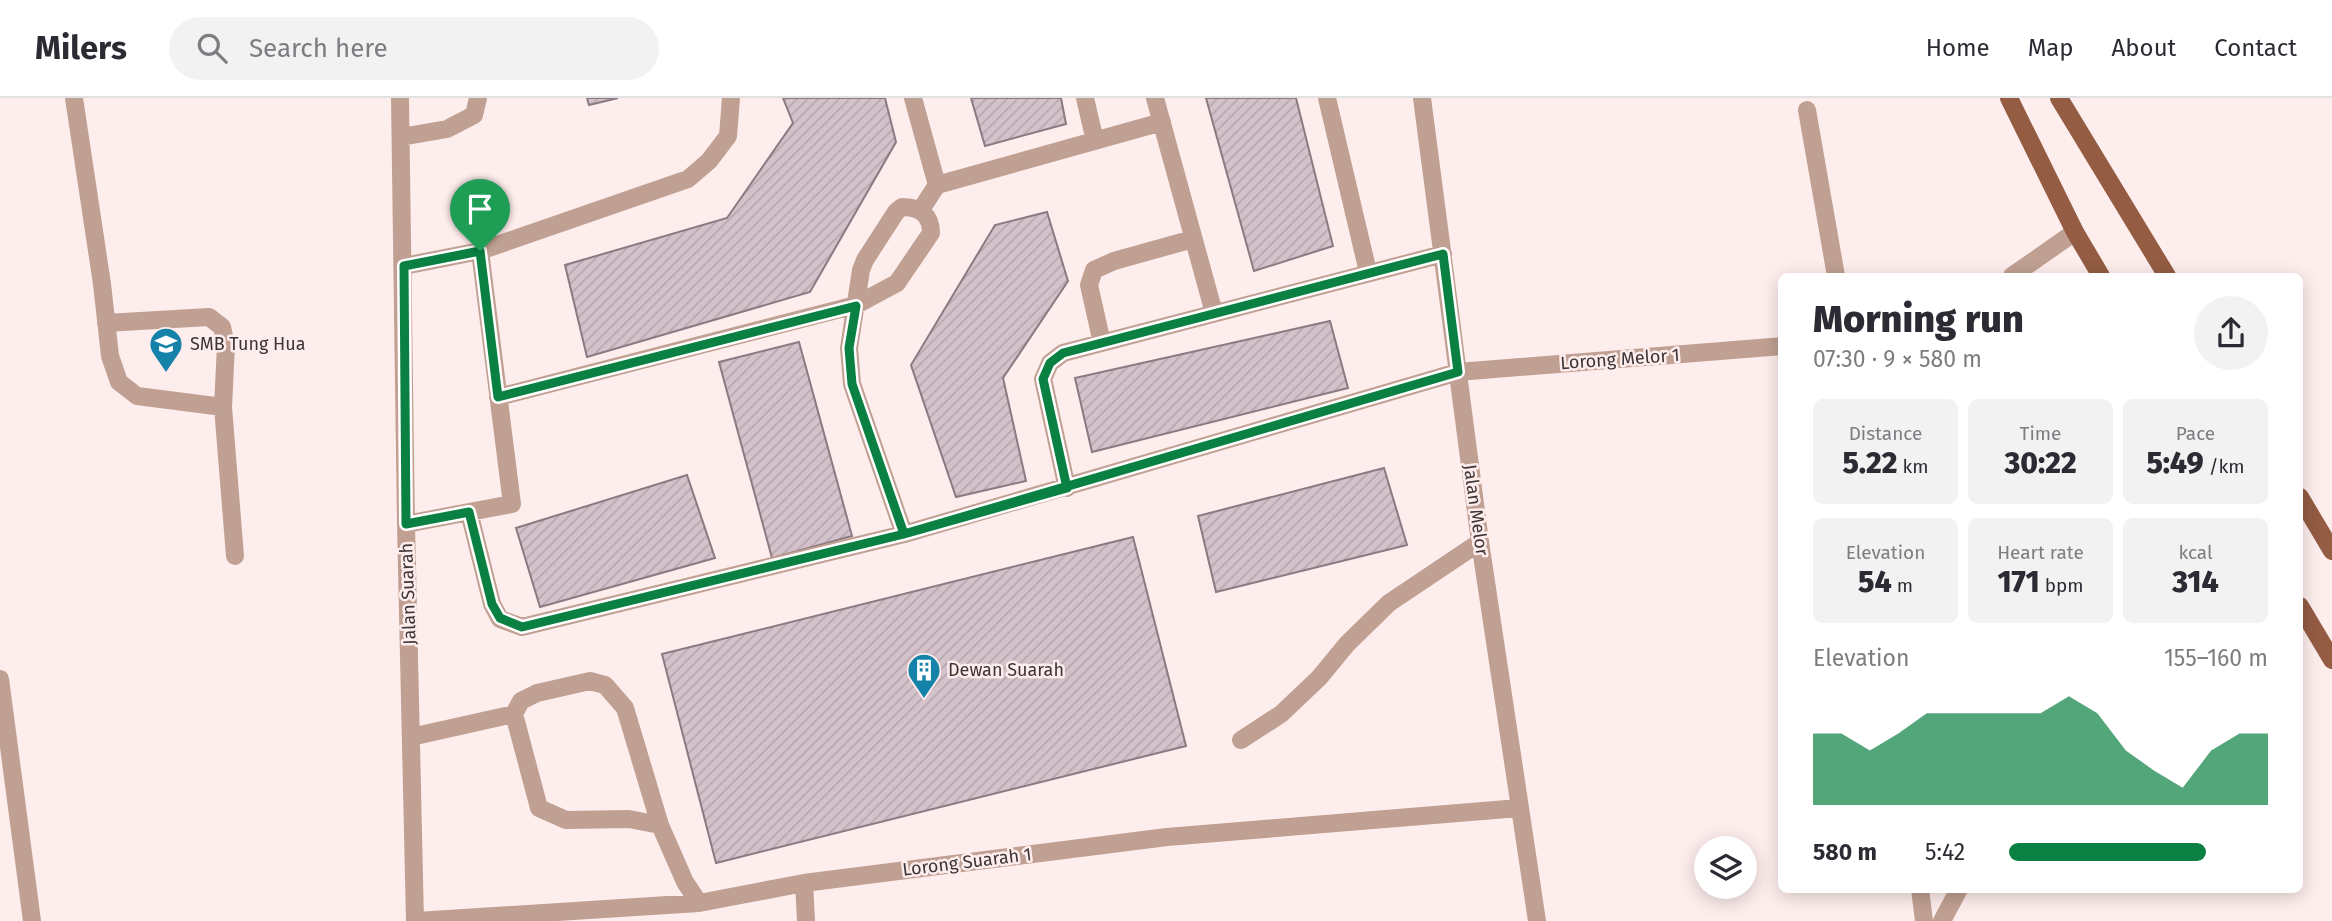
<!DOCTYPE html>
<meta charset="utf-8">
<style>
:root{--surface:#fff;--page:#f2f2f3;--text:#2b2b33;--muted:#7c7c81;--line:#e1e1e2;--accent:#0b8043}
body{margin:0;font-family:"Fira Sans",sans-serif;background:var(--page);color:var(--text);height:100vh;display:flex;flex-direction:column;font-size:26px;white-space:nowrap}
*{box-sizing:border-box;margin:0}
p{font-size:23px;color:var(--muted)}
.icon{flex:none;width:38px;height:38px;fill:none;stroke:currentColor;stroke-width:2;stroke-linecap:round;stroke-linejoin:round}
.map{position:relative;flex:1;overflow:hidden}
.panel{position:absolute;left:1778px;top:175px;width:525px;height:620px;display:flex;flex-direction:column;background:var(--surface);border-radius:10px;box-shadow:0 4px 18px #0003}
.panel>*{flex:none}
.buttons{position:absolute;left:1694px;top:738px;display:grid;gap:14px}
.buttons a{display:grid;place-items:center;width:63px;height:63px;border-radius:50%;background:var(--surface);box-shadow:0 4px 18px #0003;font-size:35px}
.pin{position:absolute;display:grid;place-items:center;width:60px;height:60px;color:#fff;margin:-72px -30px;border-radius:50% 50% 50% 0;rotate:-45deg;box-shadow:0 0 7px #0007}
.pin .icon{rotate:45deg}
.round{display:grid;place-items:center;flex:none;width:74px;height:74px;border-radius:37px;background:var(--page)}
.summary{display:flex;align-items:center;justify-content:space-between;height:119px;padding:0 35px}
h1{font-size:38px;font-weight:800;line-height:52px}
.figures{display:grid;grid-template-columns:repeat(3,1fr);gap:10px;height:119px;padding:7px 35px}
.figures div{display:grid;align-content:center;border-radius:10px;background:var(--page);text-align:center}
.figures b{font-size:30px;font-weight:800}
.figures small{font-size:19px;font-weight:400}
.figures p{font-size:19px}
.chart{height:196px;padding:14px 35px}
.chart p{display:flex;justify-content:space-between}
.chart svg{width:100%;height:126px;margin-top:7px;fill:var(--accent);opacity:.7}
ul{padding:0 35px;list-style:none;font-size:23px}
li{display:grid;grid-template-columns:112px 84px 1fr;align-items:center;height:52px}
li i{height:18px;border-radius:9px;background:var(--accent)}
header{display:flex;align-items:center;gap:42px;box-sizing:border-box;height:98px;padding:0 35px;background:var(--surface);border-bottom:2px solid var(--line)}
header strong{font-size:33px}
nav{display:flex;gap:38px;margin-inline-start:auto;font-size:24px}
.search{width:490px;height:63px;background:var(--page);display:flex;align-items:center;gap:18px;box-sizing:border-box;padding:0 24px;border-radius:38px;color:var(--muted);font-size:26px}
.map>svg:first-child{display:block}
</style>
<header>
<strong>Milers</strong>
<div class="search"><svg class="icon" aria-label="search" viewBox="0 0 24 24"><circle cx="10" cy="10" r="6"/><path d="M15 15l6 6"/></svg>Search here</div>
<nav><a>Home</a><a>Map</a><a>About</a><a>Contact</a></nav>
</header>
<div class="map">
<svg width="2332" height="823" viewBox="0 0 2332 823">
<defs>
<pattern id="building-hatch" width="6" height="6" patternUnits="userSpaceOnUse" patternTransform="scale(1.75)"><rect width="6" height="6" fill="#d4c2ca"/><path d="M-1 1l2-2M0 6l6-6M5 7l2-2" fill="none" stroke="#b7a7ae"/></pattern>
</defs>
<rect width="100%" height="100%" fill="#feeded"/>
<!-- building -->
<path fill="url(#building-hatch)" stroke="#8a7a82" stroke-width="2" d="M587,0H618L589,7Z
M783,0H885L896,44L810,194L587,259L565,167L727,120L793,25Z
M971,0H1061L1066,26L985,48Z
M1206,0H1296L1333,148L1254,173Z
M1047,114L1068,183L1003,280L1026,383L956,399L911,267L995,127Z
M1330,223L1348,290L1092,354L1075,280Z
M799,244L852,438L772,460L719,264Z
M1384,370L1407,447L1216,494L1198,418Z
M687,377L715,460L540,509L516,430Z
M1133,439L1186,648L716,765L662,556Z"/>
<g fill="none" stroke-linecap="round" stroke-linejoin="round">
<!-- minor -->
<path stroke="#c0a092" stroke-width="18" d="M74,0L102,186L110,258L119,284L137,298L223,309L235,458
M400,0L406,426L415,823
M913,0L937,87
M1085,0L1095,43
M1155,0L1214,215
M1327,0L1368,174
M1422,0L1480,444L1537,823
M1807,12L1836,178
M401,39L447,31L474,17L478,0
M920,113L937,87L1162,24
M404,168L480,153L688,81L709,63L728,38L731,0
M2012,178L2075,134
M106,225L209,219L222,229L226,247L223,309
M1102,245L1089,187L1094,172L1114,163L1193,141
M498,299L856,207L897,185L931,135C931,117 920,109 902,109L896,114L865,162L861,172L849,250L852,286L904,436
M1067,390L1043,281L1050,265L1063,255L1443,156
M469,414L492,506L500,521L522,529L904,436L1458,274L1782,248
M406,426L512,406L480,153
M0,581L32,823
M411,639L514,616
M1241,642L1281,616L1319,580L1347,546L1389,505L1480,444
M660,727L629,721L566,722L539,710L514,616L521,603L537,595L590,583L605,587L625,610L660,727L685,784L699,805
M804,785L806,823
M1920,791L1924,823
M416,823L699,805L804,785L1167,739L1519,710
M1942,823L1959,791"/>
<!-- major -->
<path stroke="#935c43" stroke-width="18" d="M2009,0L2075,134L2101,178
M2059,0L2167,178
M2300,399L2332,453
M2300,508L2332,562"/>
</g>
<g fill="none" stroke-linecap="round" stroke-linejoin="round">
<defs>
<path id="route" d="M480,153L404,168L406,426L469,414L492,506L500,520L522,529L904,436L1458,274L1443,156L1063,255L1050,265L1043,281L1067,390L904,436L852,286L849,250L856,208L498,299L480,153"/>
</defs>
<!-- route casing -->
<use href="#route" stroke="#fff" stroke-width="14"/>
<!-- route -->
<use href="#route" stroke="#0b8043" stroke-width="9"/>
</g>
<!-- icons -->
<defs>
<symbol id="school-pin" viewBox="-11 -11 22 30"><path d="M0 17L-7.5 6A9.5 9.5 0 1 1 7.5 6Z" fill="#1582aa" stroke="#feeded"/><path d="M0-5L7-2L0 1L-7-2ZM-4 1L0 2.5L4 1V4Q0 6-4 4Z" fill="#fff"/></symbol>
<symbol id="building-pin" viewBox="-11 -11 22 30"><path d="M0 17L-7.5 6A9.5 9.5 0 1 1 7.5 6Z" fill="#1582aa" stroke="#feeded"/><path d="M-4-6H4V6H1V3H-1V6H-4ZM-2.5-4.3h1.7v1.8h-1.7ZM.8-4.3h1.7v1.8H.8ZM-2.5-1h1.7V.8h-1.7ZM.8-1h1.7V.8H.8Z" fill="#fff"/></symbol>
</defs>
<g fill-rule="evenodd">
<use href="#school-pin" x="147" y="227" width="38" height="52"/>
<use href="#building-pin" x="905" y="553" width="38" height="52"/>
</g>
<g text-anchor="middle" stroke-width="5" stroke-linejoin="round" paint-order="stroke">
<!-- poi labels -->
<g font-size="18" fill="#3d3435" stroke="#feeded" text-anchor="start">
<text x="190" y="252">SMB Tung Hua</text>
<text x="948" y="578">Dewan Suarah</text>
</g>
<!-- street labels -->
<g font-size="18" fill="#3d3435" stroke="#feeded">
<text transform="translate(1620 261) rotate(-4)" y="6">Lorong Melor 1</text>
<text transform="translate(1476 412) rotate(82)" y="6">Jalan Melor</text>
<text transform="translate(408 496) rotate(-92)" y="6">Jalan Suarah</text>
<text transform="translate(967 764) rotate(-7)" y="6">Lorong Suarah 1</text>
</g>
</g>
</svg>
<div class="buttons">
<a><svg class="icon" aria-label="layers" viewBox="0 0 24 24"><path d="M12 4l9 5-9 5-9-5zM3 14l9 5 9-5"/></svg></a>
</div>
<div class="pin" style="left:480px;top:153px;background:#1e9e55"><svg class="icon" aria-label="arrive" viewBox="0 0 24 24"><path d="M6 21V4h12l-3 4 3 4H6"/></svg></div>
<section class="panel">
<div class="summary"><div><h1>Morning run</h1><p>07:30 · 9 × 580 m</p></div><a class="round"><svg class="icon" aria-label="share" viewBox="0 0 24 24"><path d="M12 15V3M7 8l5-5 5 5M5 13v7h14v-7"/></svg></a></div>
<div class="figures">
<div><p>Distance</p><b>5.22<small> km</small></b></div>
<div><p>Time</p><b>30:22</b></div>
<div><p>Pace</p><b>5:49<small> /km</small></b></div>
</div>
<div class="figures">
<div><p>Elevation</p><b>54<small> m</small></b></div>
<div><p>Heart rate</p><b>171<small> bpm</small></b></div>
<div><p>kcal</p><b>314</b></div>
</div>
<div class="chart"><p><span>Elevation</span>155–160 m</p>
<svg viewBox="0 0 160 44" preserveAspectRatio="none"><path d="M0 44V19L10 19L20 25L30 19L40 12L50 12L60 12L70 12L80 12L90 6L100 12L110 25L120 32L130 38L140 25L150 19L160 19V44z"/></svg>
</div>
<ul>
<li><b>580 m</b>5:42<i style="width:76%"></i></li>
</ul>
</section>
</div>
